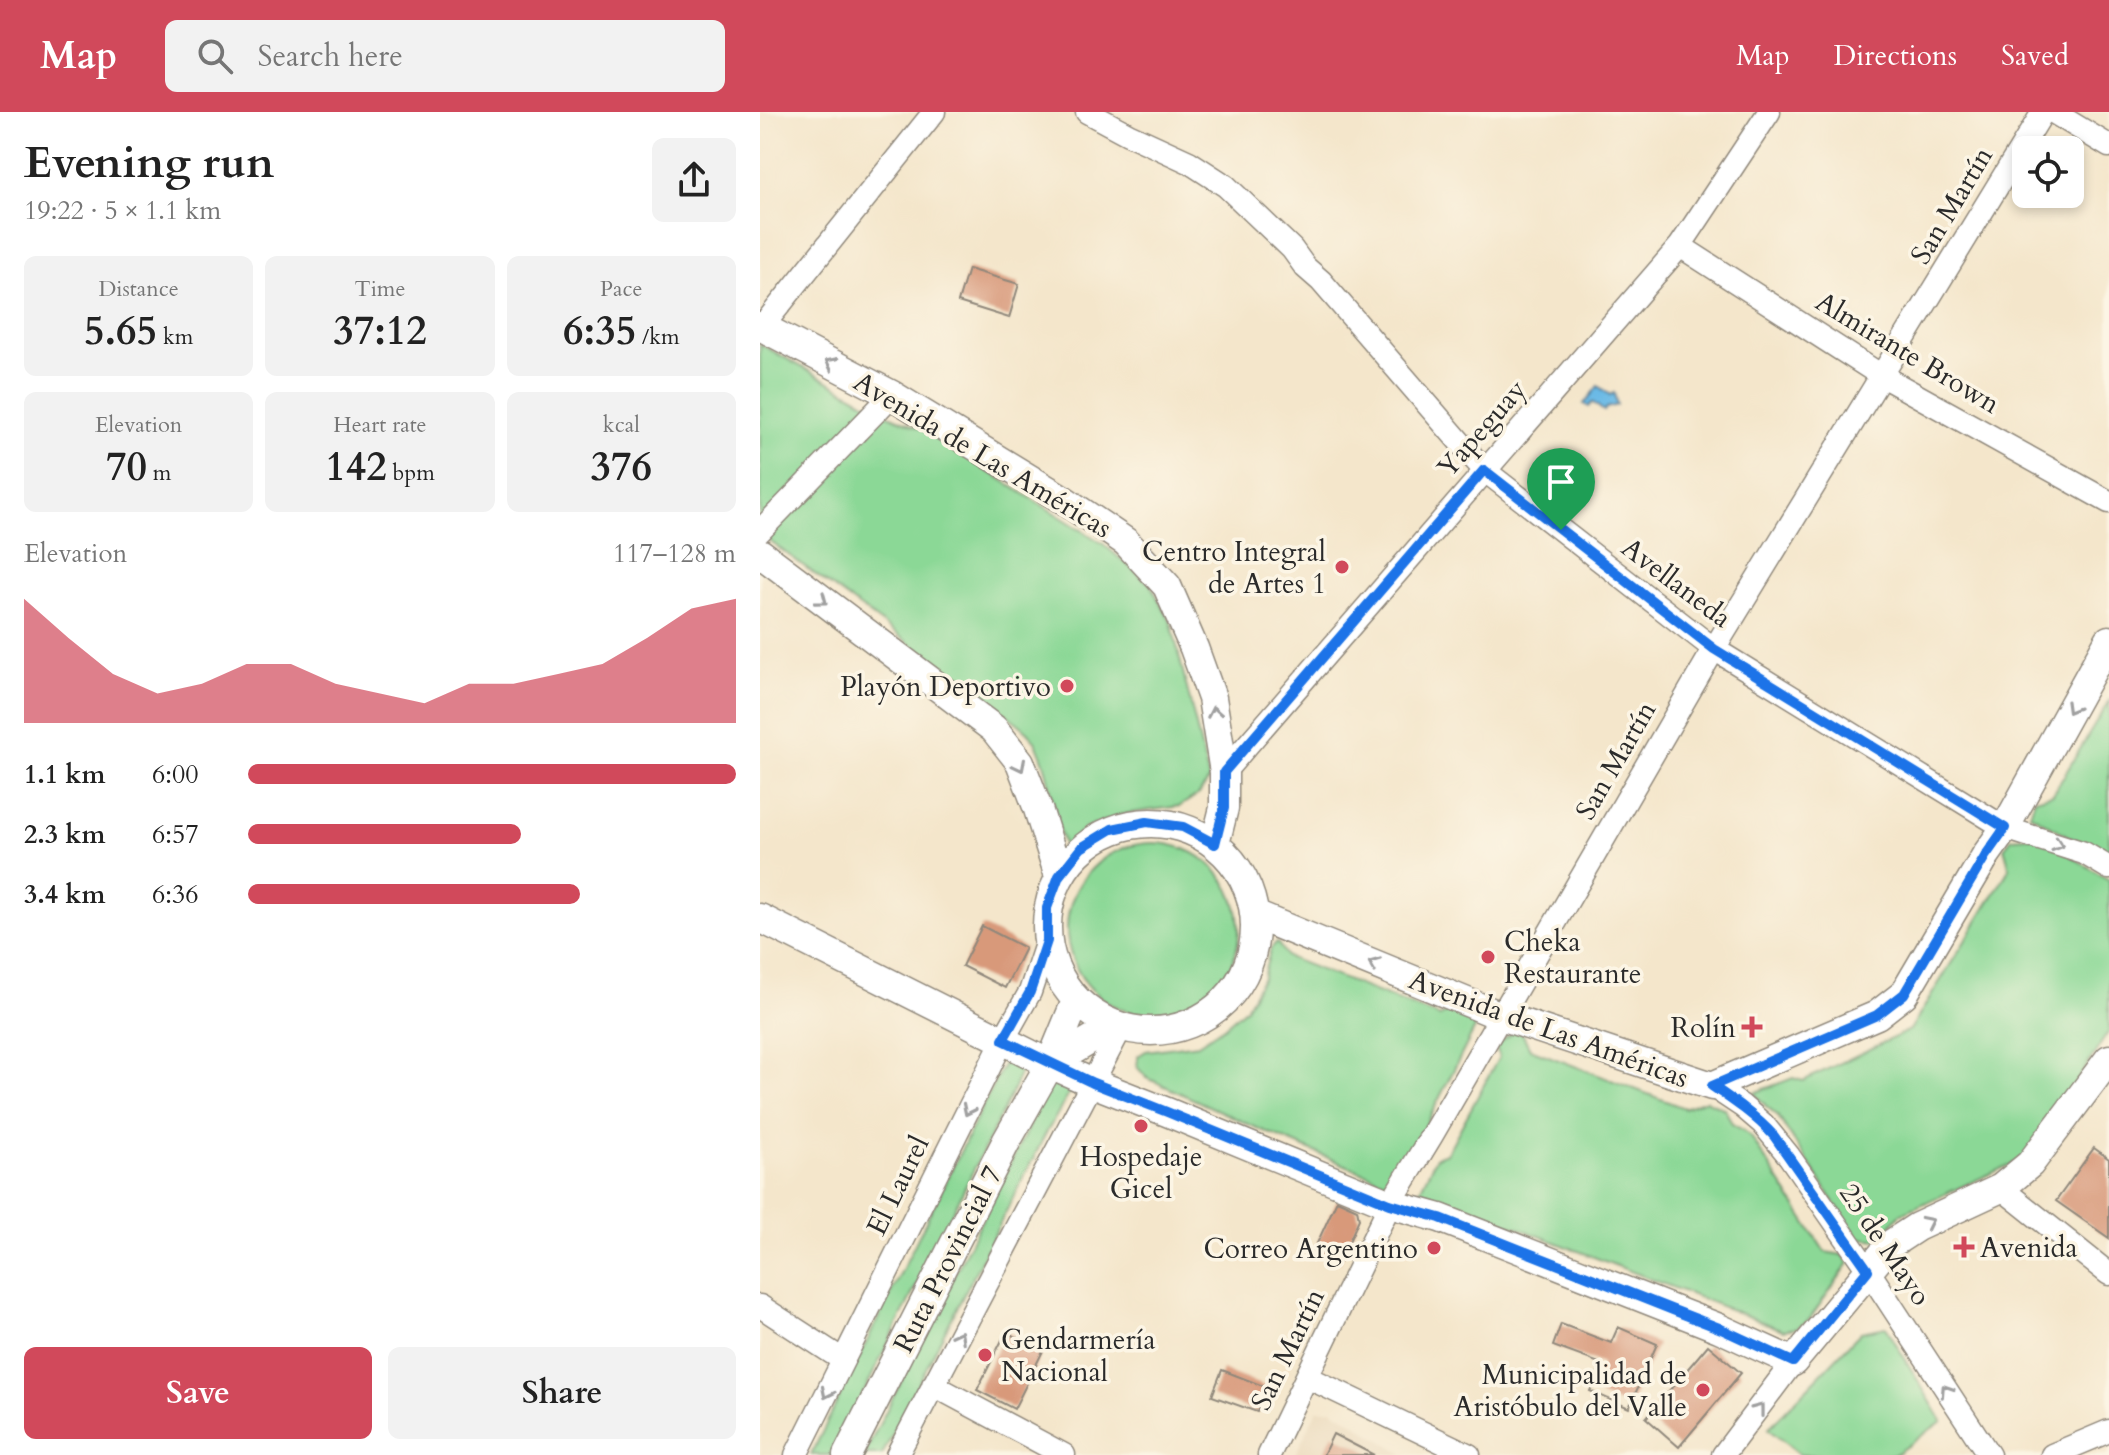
<!DOCTYPE html>
<meta charset="utf-8">
<style>
:root{--surface:#fff;--page:#f2f2f2;--text:#222;--muted:#767676;--accent:#d1495b}
body{margin:0;font-family:Cardo,serif;background:var(--page);color:var(--text);height:100vh;display:flex;flex-direction:column;font-size:30px;white-space:nowrap}
*{box-sizing:border-box;margin:0}
p{font-size:26px;color:var(--muted)}
.icon{flex:none;width:44px;height:44px;fill:none;stroke:currentColor;stroke-width:2;stroke-linecap:round;stroke-linejoin:round}
.map{position:relative;flex:1;overflow:hidden}
.panel{display:flex;flex-direction:column;background:var(--surface);width:760px}
.panel>*{flex:none}
.buttons{position:absolute;left:1252px;top:24px;display:grid;gap:16px}
.buttons a{display:grid;place-items:center;width:72px;height:72px;border-radius:12px;background:var(--surface);box-shadow:0 4px 12px #0003;font-size:40px}
.pin{position:absolute;display:grid;place-items:center;width:68px;height:68px;color:#fff;margin:-82px -34px;border-radius:50% 50% 50% 0;rotate:-45deg;box-shadow:0 0 8px #0007}
.pin .icon{rotate:45deg}
.round{display:grid;place-items:center;flex:none;width:84px;height:84px;border-radius:12px;background:var(--page)}
.head{display:flex;align-items:center;justify-content:space-between;height:136px;padding:0 24px}
h1{font-size:44px;font-weight:700;line-height:60px}
.metrics{display:grid;grid-template-columns:repeat(3,1fr);gap:12px;height:136px;padding:8px 24px}
.metrics div{display:grid;align-content:center;border-radius:12px;background:var(--page);text-align:center}
.metrics b{font-size:40px;font-weight:700}
.metrics small{font-size:22px;font-weight:400}
.metrics p{font-size:22px}
.chart{height:224px;padding:16px 24px}
.chart p{display:flex;justify-content:space-between}
.chart svg{width:100%;height:144px;margin-top:8px;fill:var(--accent);opacity:.7}
.primary-button{display:flex;gap:16px;margin-top:auto;padding:16px 24px}
.primary-button a{flex:1;height:92px;border-radius:12px;background:var(--accent);color:#fff;font-size:32px;font-weight:700;line-height:92px;text-align:center}
.primary-button a+a{background:var(--page);color:var(--text)}
ul{padding:0 24px;list-style:none;font-size:26px}
li{display:grid;grid-template-columns:128px 96px 1fr;align-items:center;height:60px}
li i{height:20px;border-radius:10px;background:var(--accent)}
header{display:flex;align-items:center;gap:48px;box-sizing:border-box;height:112px;padding:0 40px;background:var(--accent);color:#fff}
header strong{font-size:38px}
nav{display:flex;gap:44px;margin-inline-start:auto;font-size:28px}
.search{width:560px;height:72px;background:var(--page);display:flex;align-items:center;gap:20px;box-sizing:border-box;padding:0 28px;border-radius:12px;color:var(--muted);font-size:30px}
main{display:flex;flex:1;min-height:0}
.map>svg:first-child{display:block}
</style>
<header>
<strong>Map</strong>
<div class="search"><svg class="icon" aria-label="search" viewBox="0 0 24 24"><circle cx="10" cy="10" r="6"/><path d="M15 15l6 6"/></svg>Search here</div>
<nav><a>Map</a><a>Directions</a><a>Saved</a></nav>
</header>
<main>
<section class="panel">
<div class="head"><div><h1>Evening run</h1><p>19:22 · 5 × 1.1 km</p></div><a class="round"><svg class="icon" aria-label="share" viewBox="0 0 24 24"><path d="M12 15V3M7 8l5-5 5 5M5 13v7h14v-7"/></svg></a></div>
<div class="metrics">
<div><p>Distance</p><b>5.65<small> km</small></b></div>
<div><p>Time</p><b>37:12</b></div>
<div><p>Pace</p><b>6:35<small> /km</small></b></div>
</div>
<div class="metrics">
<div><p>Elevation</p><b>70<small> m</small></b></div>
<div><p>Heart rate</p><b>142<small> bpm</small></b></div>
<div><p>kcal</p><b>376</b></div>
</div>
<div class="chart"><p><span>Elevation</span>117–128 m</p>
<svg viewBox="0 0 160 44" preserveAspectRatio="none"><path d="M0 44V6L10 18L20 29L30 35L40 32L50 26L60 26L70 32L80 35L90 38L100 32L110 32L120 29L130 26L140 18L150 9L160 6V44z"/></svg>
</div>
<ul>
<li><b>1.1 km</b>6:00<i style="width:100%"></i></li>
<li><b>2.3 km</b>6:57<i style="width:56%"></i></li>
<li><b>3.4 km</b>6:36<i style="width:68%"></i></li>
</ul>
<div class="primary-button"><a>Save</a><a>Share</a></div>
</section>
<div class="map">
<svg width="1349" height="1343" viewBox="0 0 1349 1343">
<rect width="100%" height="100%" fill="#fcf5e5"/>
<filter id="ink" filterUnits="userSpaceOnUse"><feTurbulence type="fractalNoise" baseFrequency=".0125" numOctaves="2"/><feDisplacementMap in="SourceGraphic" scale="16" xChannelSelector="R" yChannelSelector="G"/><feConvolveMatrix kernelMatrix="1 2 1 2 8 2 1 2 1" color-interpolation-filters="sRGB"/></filter>
<filter id="wash" filterUnits="userSpaceOnUse"><feTurbulence type="fractalNoise" baseFrequency=".006" numOctaves="4" result="noise"/><feDisplacementMap in="SourceGraphic" scale="32" xChannelSelector="R" yChannelSelector="G"/><feGaussianBlur stdDeviation="1.8" result="paint"/><feColorMatrix in="noise" values="0 0 0 0 0 0 0 0 0 0 0 0 0 0 0 0 0 1.4 0 .05"/><feComposite in="paint" operator="in"/></filter>
<g filter="url(#wash)">
<rect width="100%" height="100%" fill="#f4e6cb"/>
<!-- built -->
<path fill="#ead8ba" d="M572,1297L644,1343H535L557,1298Z"/>
<!-- green -->
<path fill="#8bd896" stroke="#5b8260" stroke-width="2" d="M0,232L129,303L163,318L342,431L390,472L411,510L449,668L439,682L420,694L364,702L325,716L305,736C292,703 291,649 270,622C265,616 256,610 250,605L0,422Z
M1349,589V747L1270,702L1275,687L1293,682Z
M1279,724L1349,768V919L1273,1038L1259,1049L1140,1102L1120,1128L1098,1126L1017,1003L1006,994L994,981L1033,966L1043,969L1150,918L1250,756L1244,736L1252,726Z
M307 817a86 86 0 1 1 172 0a86 86 0 1 1-172 0Z
M517,830L527,845L680,905L693,897L711,901L717,912L642,1060L631,1072L497,1016L387,966L377,955L378,944L386,939L438,932L465,914L486,896L503,865L511,836Z
M759,915L770,937L924,996L946,988L965,997L972,1012L983,1018L991,1025L1065,1140L1083,1143L1089,1151L1049,1208L1036,1216L1023,1218L660,1078L676,1045L687,1041L739,945L736,934Z
M254,945L260,958L255,974L73,1343H51L245,949Z
M296,967L312,977L285,1023L122,1343H104L287,978Z
M1126,1215L1182,1309L1134,1343H1040L1008,1317L1101,1220Z"/>
<!-- water -->
<path fill="#6bbae6" stroke="#4b7288" stroke-width="2" d="M838,274L850,283L854,281L857,293L846,296L844,299L832,290L829,295L824,292Z"/>
<g id="blocks">
<!-- building -->
<path fill="#d8997a" d="M208,157L259,172L249,206L198,190Z
M222,814L265,836L245,876L202,854Z
M1334,1036L1349,1047V1126L1296,1089Z
M577,1088L597,1097L599,1107L580,1150L554,1138Z
M801,1212L851,1231L858,1215L897,1232L869,1296L830,1279L842,1252L793,1234Z
M246,1220L283,1239L254,1297L217,1278Z
M948,1233L981,1261L919,1335L886,1306Z
M462,1258L506,1275L497,1300L452,1284Z
M573,1322L614,1343H563Z"/>
</g>
</g>
<g filter="url(#ink)">
<use href="#blocks" fill-opacity="0" stroke="#90887b" stroke-width="2"/>
<g fill="none" stroke-linecap="round" stroke-linejoin="round">
<defs>
<path id="minor" d="M327,0L368,22L429,50L466,74L532,137L545,155L561,169L724,358L954,537L1245,716L1324,741L1349,756
M1293,0L1349,34
M920,134L1122,264L1349,390
M2,215L174,0
M0,419L132,283
M464,660L920,134L1009,0
M952,974L982,994L1003,1012L1029,1044L1108,1158L1229,1343
M1241,1076L1349,1162
M0,1194L83,1248
M547,1265L709,1343
M173,1273L304,1343
M36,1343L243,928L270,880L287,829
M137,1343L361,916
M509,1343L630,1092L672,1023L954,537L1283,0
M963,1343L1033,1250
M1292,1343L1349,1319"/>
<path id="major" d="M0,214L132,283L304,388L366,430L407,474L434,536L452,586L464,660V696L455,732
M0,441L234,617L260,650L278,697L299,764
M287 815a104 104 0 1 1 208 0a104 104 0 1 1-208 0Z
M495,803L741,904L952,974L1117,903L1144,882L1226,743L1245,716L1349,528
M0,806L290,952L333,971L407,1000L630,1092L680,1106L959,1216L1033,1250L1131,1132L1157,1115L1241,1076L1270,1052L1349,947
M290,952L356,913
M87,1343L246,1030L290,952L316,889"/>
</defs>
<!-- minor casing -->
<use href="#minor" stroke="#90887b" stroke-width="25"/>
<!-- major casing -->
<use href="#major" stroke="#90887b" stroke-width="31"/>
<!-- minor -->
<use href="#minor" stroke="#fff" stroke-width="22"/>
<!-- major -->
<use href="#major" stroke="#fff" stroke-width="28"/>
</g>
<!-- one-way arrows -->
<defs><path id="oneway-chevron" d="M-2-3.5L2.5 0L-2 3.5" fill="none" stroke-width="1.6" stroke-linecap="round" stroke-linejoin="round" transform="scale(2)"/></defs>
<g stroke="#a0a0a0">
<use href="#oneway-chevron" transform="translate(71 251) rotate(-153)"/>
<use href="#oneway-chevron" transform="translate(62 488) rotate(37)"/>
<use href="#oneway-chevron" transform="translate(1311 596) rotate(120)"/>
<use href="#oneway-chevron" transform="translate(454 600) rotate(-100)"/>
<use href="#oneway-chevron" transform="translate(260 654) rotate(63)"/>
<use href="#oneway-chevron" transform="translate(1298 733) rotate(18)"/>
<use href="#oneway-chevron" transform="translate(614 852) rotate(-158)"/>
<use href="#oneway-chevron" transform="translate(208 998) rotate(116)"/>
<use href="#oneway-chevron" transform="translate(1168 1110) rotate(-26)"/>
<use href="#oneway-chevron" transform="translate(199 1224) rotate(-62)"/>
<use href="#oneway-chevron" transform="translate(1186 1278) rotate(-123)"/>
<use href="#oneway-chevron" transform="translate(67 1281) rotate(116)"/>
<use href="#oneway-chevron" transform="translate(999 1297) rotate(-52)"/>
</g>
</g>
<g fill="none" stroke-linecap="round" stroke-linejoin="round" filter="url(#ink)">
<defs>
<path id="route" d="M724,358L954,537L1245,716L1226,743L1144,882L1117,903L952,974C974,989 996,1004 1014,1024L1108,1158L1033,1250L959,1216L913,1198L680,1106L630,1092L407,1000L333,971L243,928L270,880L287,829V796L299,764L321,736L352,717L387,710L423,715L455,732L464,696V660Z"/>
</defs>
<!-- route casing -->
<use href="#route" stroke="#fff" stroke-width="16"/>
<!-- route -->
<use href="#route" stroke="#1a73e8" stroke-width="10"/>
</g>
<!-- markers -->
<g fill="#d1495b" stroke="#fcf5e5" stroke-width="3">
<circle cx="582" cy="455" r="8"/>
<circle cx="307" cy="574" r="8"/>
<circle cx="728" cy="845" r="8"/>
<path d="M988 903h8v8h8v8h-8v8h-8v-8h-8v-8h8z"/>
<circle cx="381" cy="1014" r="8"/>
<path d="M1200 1123h8v8h8v8h-8v8h-8v-8h-8v-8h8z"/>
<circle cx="674" cy="1136" r="8"/>
<circle cx="225" cy="1243" r="8"/>
<circle cx="943" cy="1278" r="8"/>
</g>
<g text-anchor="middle" stroke-width="7" stroke-linejoin="round" paint-order="stroke">
<!-- street labels -->
<g font-size="28" fill="#2b2b2b" stroke="#fcf5e5">
<text transform="translate(1191 93) rotate(-59)" y="10">San Martín</text>
<text transform="translate(1148 240) rotate(31)" y="10">Almirante Brown</text>
<text transform="translate(721 316) rotate(-49)" y="10">Yapeguay</text>
<text transform="translate(223 342) rotate(31)" y="10">Avenida de Las Américas</text>
<text transform="translate(917 470) rotate(37)" y="10">Avellaneda</text>
<text transform="translate(855 648) rotate(-60)" y="10">San Martín</text>
<text transform="translate(789 916) rotate(20)" y="10">Avenida de Las Américas</text>
<text transform="translate(137 1073) rotate(-64)" y="10">El Laurel</text>
<text transform="translate(1126 1132) rotate(56)" y="10">25 de Mayo</text>
<text transform="translate(187 1147) rotate(-63)" y="10">Ruta Provincial 7</text>
<text transform="translate(527 1237) rotate(-64)" y="10">San Martín</text>
</g>
<!-- poi labels -->
<g font-size="28" fill="#2b2b2b" stroke="#fcf5e5" text-anchor="end">
<text x="566" y="449">Centro Integral<tspan x="566" dy="32">de Artes 1</tspan></text>
<text x="291" y="584">Playón Deportivo</text>
<text x="744" y="839" text-anchor="start">Cheka<tspan x="744" dy="32">Restaurante</tspan></text>
<text x="976" y="925">Rolín</text>
<text x="381" y="1054" text-anchor="middle">Hospedaje<tspan x="381" dy="32">Gicel</tspan></text>
<text x="1220" y="1145" text-anchor="start">Avenida</text>
<text x="658" y="1146">Correo Argentino</text>
<text x="241" y="1237" text-anchor="start">Gendarmería<tspan x="241" dy="32">Nacional</tspan></text>
<text x="927" y="1272">Municipalidad de<tspan x="927" dy="32">Aristóbulo del Valle</tspan></text>
</g>
</g>
</svg>
<div class="buttons">
<a><svg class="icon" aria-label="locate" viewBox="0 0 24 24"><circle cx="12" cy="12" r="6"/><path d="M12 2v4M12 18v4M2 12h4M18 12h4"/></svg></a>
</div>
<div class="pin" style="left:801px;top:418px;background:#1e9e55"><svg class="icon" aria-label="arrive" viewBox="0 0 24 24"><path d="M6 21V4h12l-3 4 3 4H6"/></svg></div>
</div>
</main>
